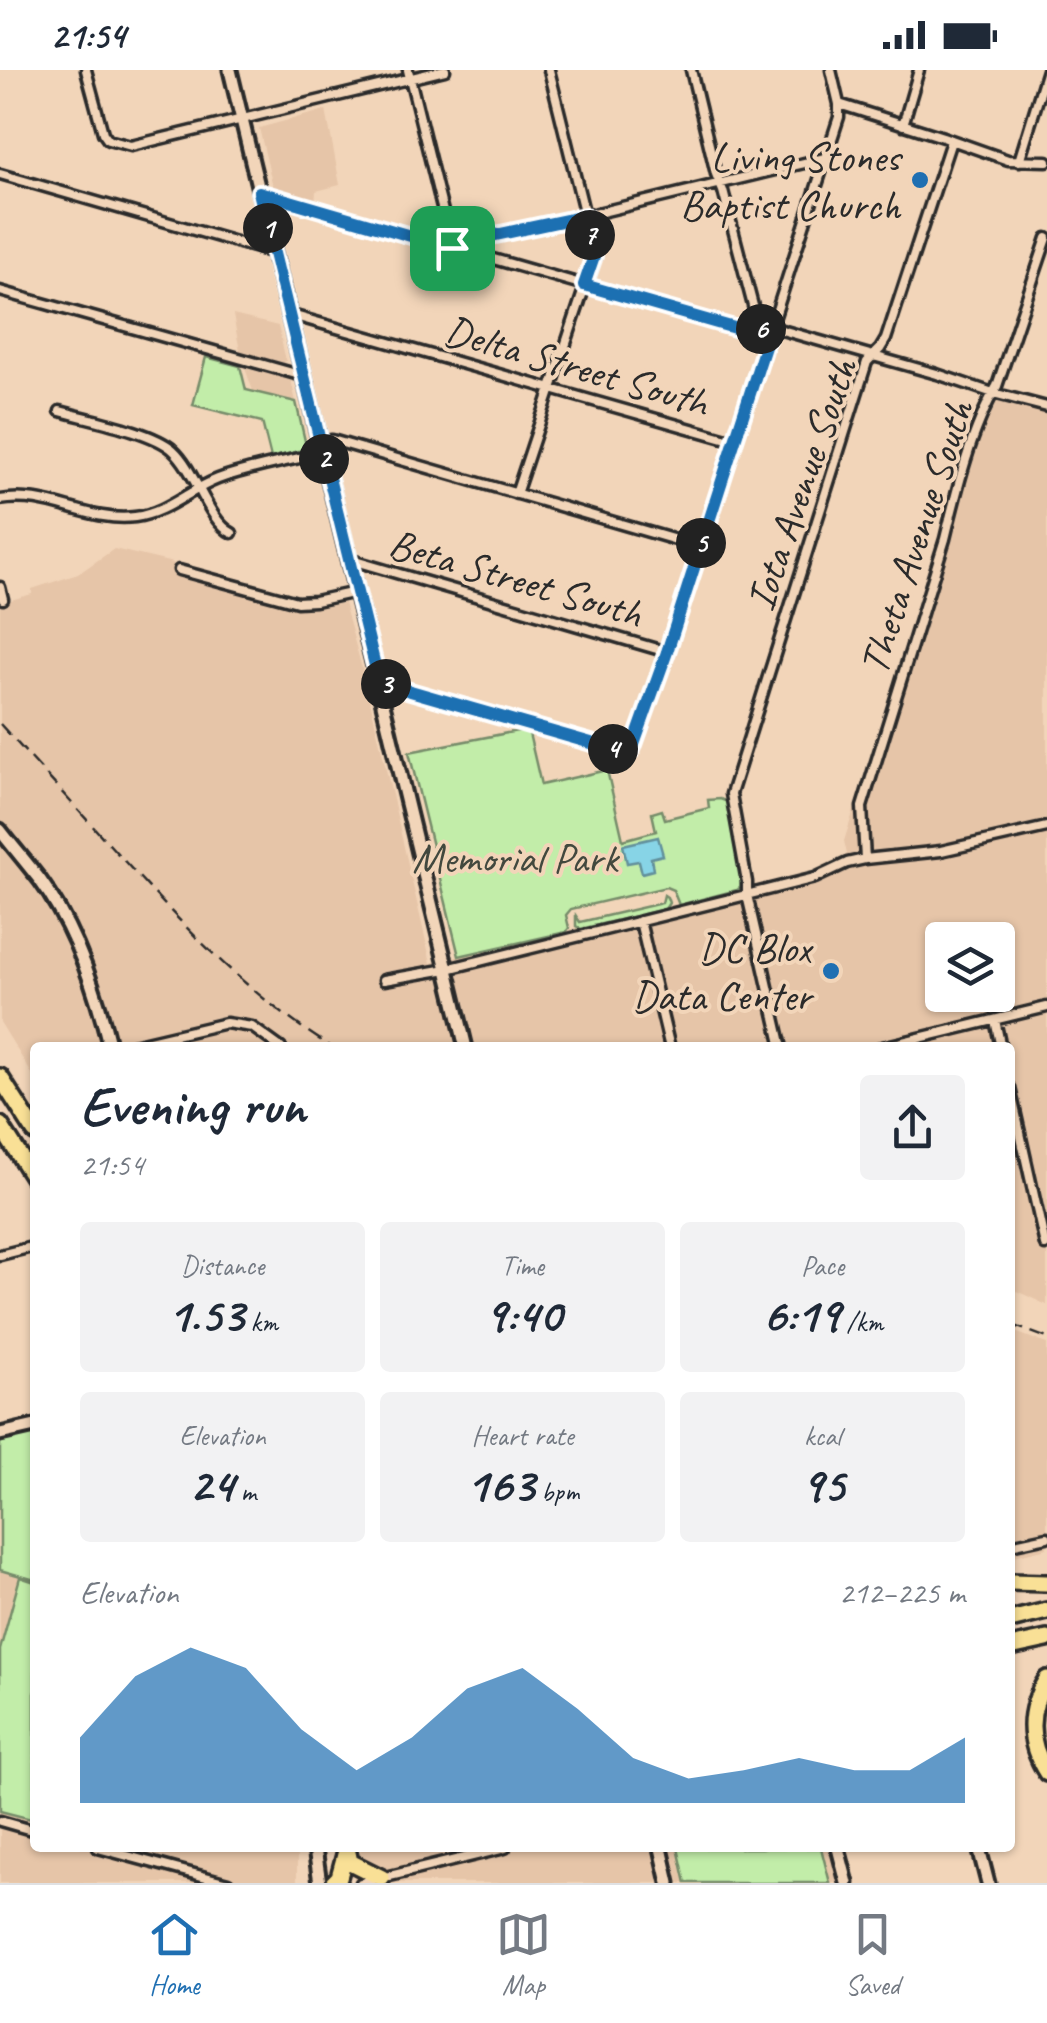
<!DOCTYPE html>
<meta charset="utf-8">
<style>
:root{--surface:#fff;--page:#f2f2f3;--text:#1f2937;--muted:#747a83;--line:#e0e1e3;--accent:#1f6fb2}
body{margin:0;font-family:Caveat,sans-serif;background:var(--page);color:var(--text);height:100vh;display:flex;flex-direction:column;font-size:38px;white-space:nowrap}
*{box-sizing:border-box;margin:0}
p{font-size:32px;color:var(--muted)}
.icon{flex:none;width:55px;height:55px;fill:none;stroke:currentColor;stroke-width:2;stroke-linecap:round;stroke-linejoin:round}
.map{position:relative;flex:1;overflow:hidden}
.sheet{position:absolute;left:30px;top:972px;width:985px;height:810px;display:flex;flex-direction:column;background:var(--surface);border-radius:10px;box-shadow:0 2px 8px #0004}
.sheet>*{flex:none}
.fabs{position:absolute;left:925px;top:852px;display:grid;gap:20px}
.fabs a{display:grid;place-items:center;width:90px;height:90px;border-radius:10px;background:var(--surface);box-shadow:0 2px 8px #0004;font-size:50px}
.pin{position:absolute;display:grid;place-items:center;width:85px;height:85px;color:#fff;margin:-42px;border-radius:20px;box-shadow:0 5px 15px #0006}
.km{position:absolute;width:50px;height:50px;margin:-25px;border-radius:50%;background:#222;color:#fff;font-size:28px;line-height:50px;text-align:center}
.round{display:grid;place-items:center;flex:none;width:105px;height:105px;border-radius:10px;background:var(--page)}
.head{display:flex;align-items:center;justify-content:space-between;height:170px;padding:0 50px}
h1{font-size:55px;font-weight:600;line-height:75px}
.figures{display:grid;grid-template-columns:repeat(3,1fr);gap:15px;height:170px;padding:10px 50px}
.figures div{display:grid;align-content:center;border-radius:10px;background:var(--page);text-align:center}
.figures b{font-size:50px;font-weight:600}
.figures small{font-size:28px;font-weight:400}
.figures p{font-size:28px}
.chart{height:280px;padding:20px 50px}
.chart p{display:flex;justify-content:space-between}
.chart svg{width:100%;height:180px;margin-top:10px;fill:var(--accent);opacity:.7}
.status{display:flex;justify-content:space-between;align-items:center;height:70px;padding:0 50px;background:var(--surface);direction:ltr}
.status svg{height:28px;fill:currentColor}
.dock{display:flex;justify-content:space-around;align-items:center;height:140px;border-top:2px solid var(--line);background:var(--surface);font-size:28px;color:var(--muted)}
.dock a{display:grid;justify-items:center;gap:5px}
.dock .active{color:var(--accent)}
.map>svg:first-child{display:block}
</style>
<div class="status"><b>21:54</b><svg viewBox="0 0 49 12"><path d="M0 12V9h3v3zM5 12V6h3v6zM10 12V3h3v9zM15 12V0h3v12zM26 1h20v11H26zM47 4h2v5h-2z"/></svg></div>
<div class="map">
<svg width="1047" height="1813" viewBox="0 0 1047 1813">
<rect width="100%" height="100%" fill="#f2d5b9"/>
<filter id="ink" filterUnits="userSpaceOnUse"><feTurbulence type="fractalNoise" baseFrequency=".01" numOctaves="2"/><feDisplacementMap in="SourceGraphic" scale="20" xChannelSelector="R" yChannelSelector="G"/><feConvolveMatrix kernelMatrix="1 2 1 2 8 2 1 2 1" color-interpolation-filters="sRGB"/></filter>
<g filter="url(#ink)">
<!-- built -->
<path fill="#e6c5a8" fill-rule="evenodd" d="M326,40L340,115L316,121L315,133L274,121L259,58Z
M233,245L278,256L286,291L284,293L240,281Z
M245,298L291,310L296,332L253,321Z
M987,326L1047,341V1235L1010,1218V978H35V1009L0,952V533L32,524V519L78,504L114,479L173,493L177,507L279,535L312,538L344,533L366,613L431,893L828,799L847,784L844,771ZM942,870H998V925H942Z
M1010,1260L1047,1274V1478L1010,1487Z
M0,1500L35,1510V1778H297V1813H0Z
M361,1778H836L845,1813H353Z"/>
<!-- green -->
<path fill="#c2eda9" stroke="#768c6a" stroke-width="2.5" d="M206,287L240,296L246,320L296,332L305,371L303,380L271,388L262,352L193,335Z
M528,659L541,715L607,700L623,770L656,761L652,743L662,740L665,749L709,738L708,730L720,729L728,732L740,792L741,817L737,820L679,835L673,820L666,817L571,839L566,845L569,858L566,862L459,886L409,682Z
M664,825L667,827L669,833L665,839L581,859L576,856V846L580,852L662,833Z
M35,1356V1510L0,1500V1364Z
M20,1507L35,1512V1750L0,1741V1580Z
M678,1778H821L830,1813H686Z"/>
<!-- water -->
<path fill="#87d4e6" stroke="#62909b" stroke-width="2.5" d="M658,767L663,785L651,788L653,800L642,803L639,791L627,793L623,775Z"/>
<g fill="none" stroke-linecap="round" stroke-linejoin="round">
<defs>
<path id="street" d="M86,0L103,63L108,70L131,76L445,0
M408,0L452,178L463,171L585,146L825,88
M691,0L716,104L723,121L759,259
M839,34L943,67L1008,90L1047,91
M903,55L919,0
M1019,91L1047,0
M0,104L274,183
M259,122L745,261L771,257L937,304L993,323L1047,337
M0,221L303,306
M288,244L734,371
M60,341C88,349 152,361 173,380C196,401 208,451 232,463
M320,372L332,370L700,477
M516,424L595,186L549,0
M0,430C48,421 88,453 135,447C167,443 189,420 218,409C251,397 288,391 322,383
M348,489L667,582
M179,500L297,532L315,531L356,522
M0,517L3,529
M379,612L626,683L632,679L667,582L839,47V34L831,0
M865,789L862,737L945,469C957,419 971,360 997,316L1047,168
M640,851L670,978
M384,910L447,899L815,808L847,793L865,789L941,781L1047,757
M995,950L1001,978
M120,978L226,953L252,957L281,978
M782,978L747,825V812L731,724L867,292L880,279L886,269L951,71
M878,978L1047,937
M1010,1018L1045,1175
M0,1185L32,1177
M1010,1475L1047,1467
M0,1751L35,1761
M98,1778L228,1813
M361,1813L505,1778"/>
<path id="secondary" d="M230,0L466,978
M0,760C13,777 27,793 40,810C75,858 96,920 110,978
M0,1364L35,1356
M315,1778L320,1813
M661,1778L669,1813
M838,1778L847,1813
M979,1778L988,1813"/>
<path id="highway" d="M0,1007L35,1062
M0,1055L35,1110
M1010,1512L1047,1513
M1010,1550L1047,1541
M1010,1577L1047,1569
M1047,1609C1027,1640 1027,1672 1047,1703
M347,1778L350,1792L382,1808
M333,1813L339,1807L346,1781"/>
</defs>
<!-- street casing -->
<use href="#street" stroke="#2b2b2b" stroke-width="15"/>
<!-- secondary casing -->
<use href="#secondary" stroke="#2b2b2b" stroke-width="19"/>
<!-- highway casing -->
<use href="#highway" stroke="#2b2b2b" stroke-width="22"/>
<!-- street -->
<use href="#street" stroke="#f2d5b9" stroke-width="8"/>
<!-- secondary -->
<use href="#secondary" stroke="#f2d5b9" stroke-width="11"/>
<!-- highway -->
<use href="#highway" stroke="#f9e096" stroke-width="15"/>
<!-- rail -->
<path stroke="#2b2b2b" stroke-width="2.5" stroke-dasharray="15 8" stroke-linecap="butt" d="M0,654C39,697 79,741 118,784C183,856 250,927 333,978
M1010,1254L1047,1268"/>
</g>
</g>
<g fill="none" stroke-linecap="round" stroke-linejoin="round" filter="url(#ink)">
<defs>
<path id="route" d="M259,122L452,178L463,172L585,146L594,186L584,215L745,261L771,258L667,582L632,680L626,683L379,612Z"/>
</defs>
<!-- route casing -->
<use href="#route" stroke="#fff" stroke-width="20"/>
<!-- route -->
<use href="#route" stroke="#1f6fb2" stroke-width="12"/>
</g>
<!-- markers -->
<g fill="#1f6fb2" stroke="#f2d5b9" stroke-width="4">
<circle cx="920" cy="110" r="10"/>
<circle cx="831" cy="901" r="10"/>
</g>
<g text-anchor="middle" stroke-width="8" stroke-linejoin="round" paint-order="stroke">
<!-- poi labels -->
<g font-size="42" fill="#2b2b2b" stroke="#f2d5b9" text-anchor="end">
<text x="900" y="101">Living Stones<tspan x="900" dy="48">Baptist Church</tspan></text>
<text x="811" y="892">DC Blox<tspan x="811" dy="48">Data Center</tspan></text>
</g>
<!-- street labels -->
<g font-size="42" fill="#2b2b2b" stroke="#f2d5b9">
<text transform="translate(577 295) rotate(16)" y="15">Delta Street South</text>
<text transform="translate(800 414) rotate(-71)" y="15">Iota Avenue South</text>
<text transform="translate(915 467) rotate(-72)" y="15">Theta Avenue South</text>
<text transform="translate(516 507) rotate(16)" y="15">Beta Street South</text>
</g>
<!-- park labels -->
<g font-size="42" fill="#42483e" stroke="#f2d5b9">
<text x="515" y="802">Memorial Park</text>
</g>
</g>
</svg>
<div class="fabs">
<a><svg class="icon" aria-label="layers" viewBox="0 0 24 24"><path d="M12 4l9 5-9 5-9-5zM3 14l9 5 9-5"/></svg></a>
</div>
<div class="pin" style="left:452px;top:178px;background:#1e9e55"><svg class="icon" aria-label="arrive" viewBox="0 0 24 24"><path d="M6 21V4h12l-3 4 3 4H6"/></svg></div>
<b class="km" style="left:268px;top:158px">1</b>
<b class="km" style="left:324px;top:389px">2</b>
<b class="km" style="left:386px;top:614px">3</b>
<b class="km" style="left:613px;top:679px">4</b>
<b class="km" style="left:701px;top:473px">5</b>
<b class="km" style="left:761px;top:259px">6</b>
<b class="km" style="left:590px;top:165px">7</b>
<section class="sheet">
<div class="head"><div><h1>Evening run</h1><p>21:54</p></div><a class="round"><svg class="icon" aria-label="share" viewBox="0 0 24 24"><path d="M12 15V3M7 8l5-5 5 5M5 13v7h14v-7"/></svg></a></div>
<div class="figures">
<div><p>Distance</p><b>1.53<small> km</small></b></div>
<div><p>Time</p><b>9:40</b></div>
<div><p>Pace</p><b>6:19<small> /km</small></b></div>
</div>
<div class="figures">
<div><p>Elevation</p><b>24<small> m</small></b></div>
<div><p>Heart rate</p><b>163<small> bpm</small></b></div>
<div><p>kcal</p><b>95</b></div>
</div>
<div class="chart"><p><span>Elevation</span>212–225 m</p>
<svg viewBox="0 0 160 44" preserveAspectRatio="none"><path d="M0 44V28L10 13L20 6L30 11L40 26L50 36L60 28L70 16L80 11L90 21L100 33L110 38L120 36L130 33L140 36L150 36L160 28V44z"/></svg>
</div>
</section>
</div>
<nav class="dock">
<a class="active"><svg class="icon" aria-label="home" viewBox="0 0 24 24"><path d="M3 11l9-7 9 7M6 9v11h12V9"/></svg>Home</a>
<a><svg class="icon" aria-label="map" viewBox="0 0 24 24"><path d="M3 6l6-2 6 2 6-2v14l-6 2-6-2-6 2zM9 4v14M15 6v14"/></svg>Map</a>
<a><svg class="icon" aria-label="saved" viewBox="0 0 24 24"><path d="M7 4h10v16l-5-4-5 4z"/></svg>Saved</a>
</nav>
